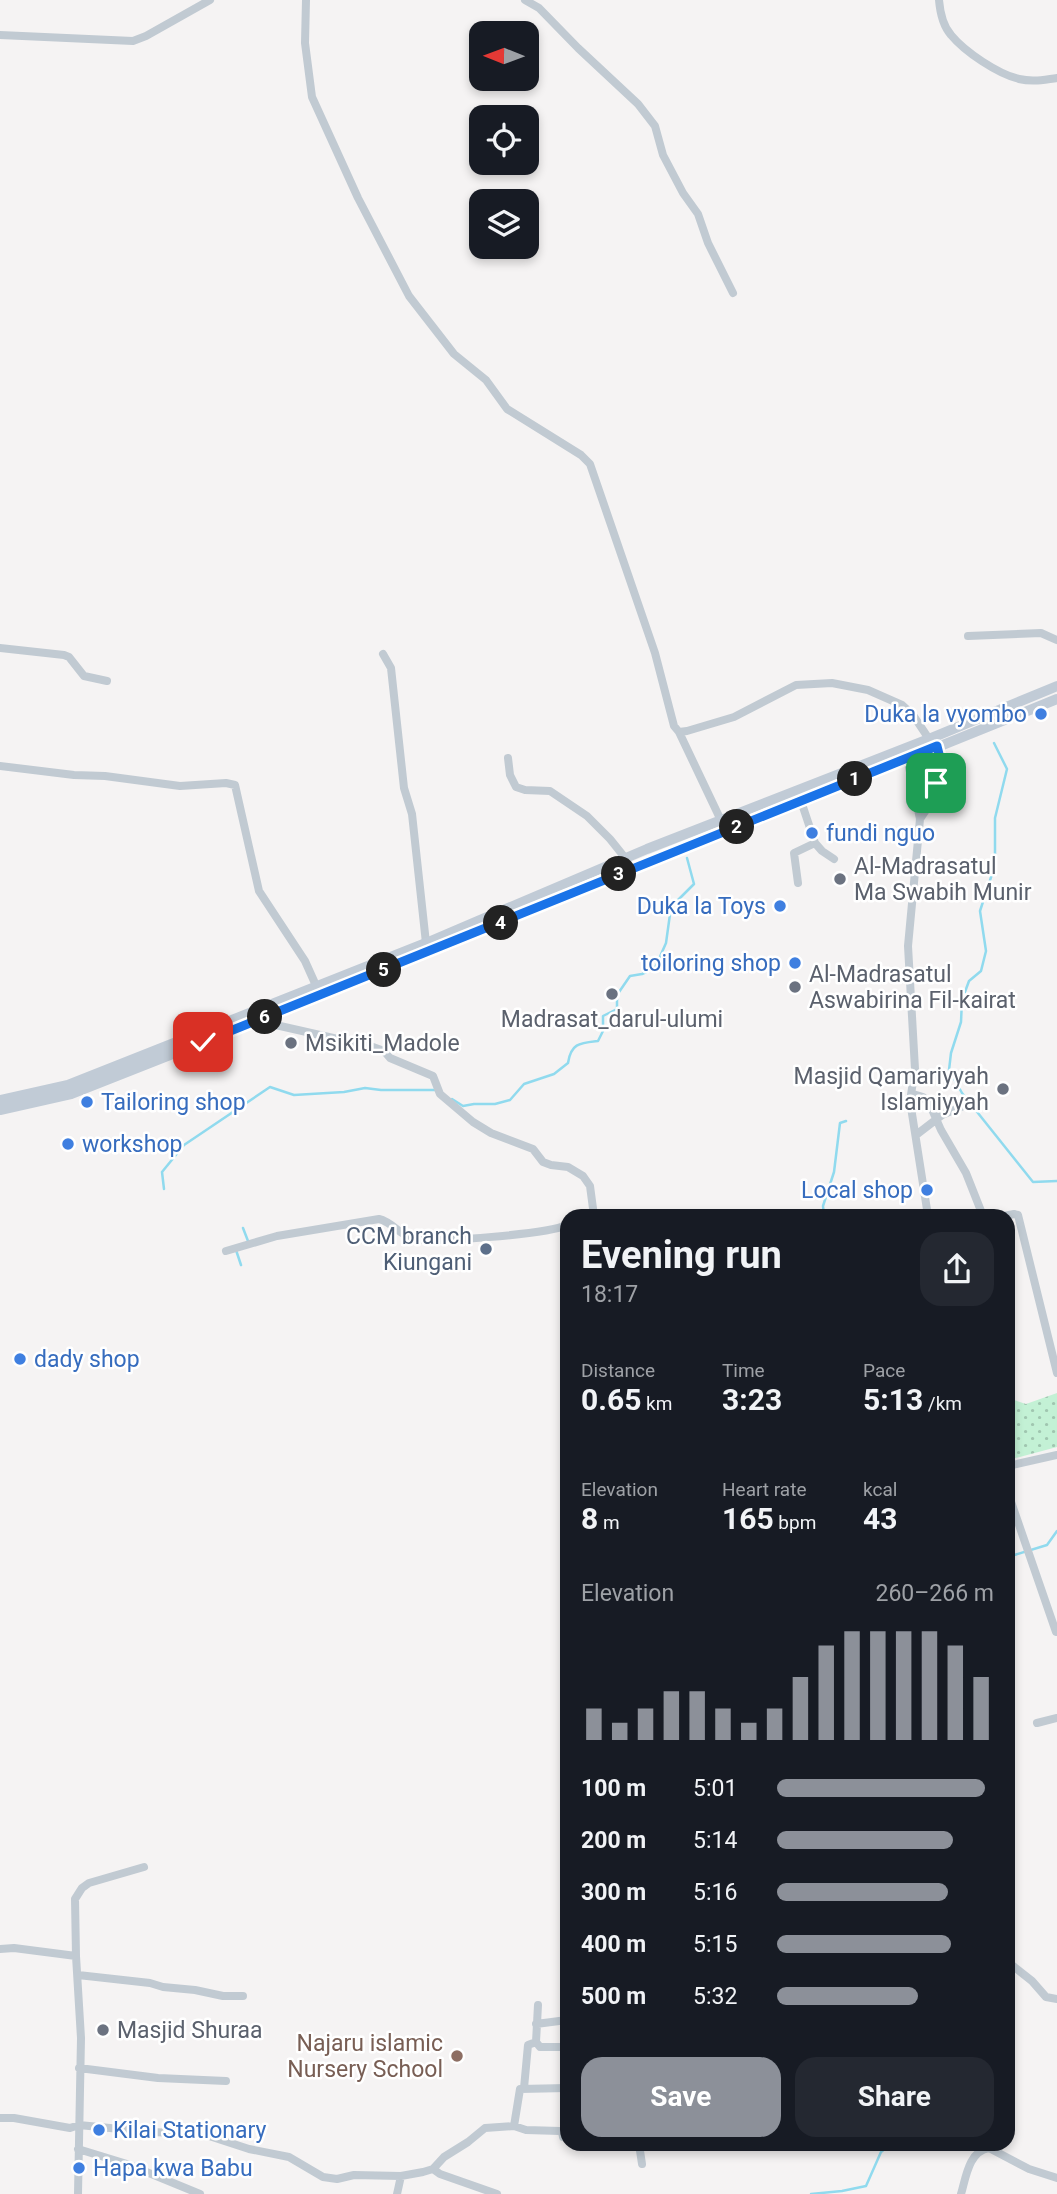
<!DOCTYPE html>
<meta charset="utf-8">
<style>
:root{--surface:#171b24;--page:#242831;--text:#f1f3f6;--muted:#9ea1a6;--accent:#8c9099}
body{margin:0;font-family:Roboto,sans-serif;background:var(--page);color:var(--text);height:100vh;display:flex;flex-direction:column;font-size:26px;white-space:nowrap}
*{box-sizing:border-box;margin:0}
p{font-size:23px;color:var(--muted)}
.icon{flex:none;width:38px;height:38px;fill:none;stroke:currentColor;stroke-width:2;stroke-linecap:round;stroke-linejoin:round}
.map{position:relative;flex:1;overflow:hidden}
.drawer{position:absolute;left:560px;top:1209px;width:455px;height:942px;display:flex;flex-direction:column;background:var(--surface);border-radius:21px;box-shadow:0 4px 10px #0003}
.drawer>*{flex:none}
.needle{width:46px;rotate:271deg}
.controls{position:absolute;left:469px;top:21px;display:grid;gap:14px}
.controls a{display:grid;place-items:center;width:70px;height:70px;border-radius:14px;background:var(--surface);box-shadow:0 4px 10px #0003;font-size:35px}
.pin{position:absolute;display:grid;place-items:center;width:60px;height:60px;color:#fff;margin:-30px;border-radius:14px;box-shadow:0 4px 10px #0006}
.km{position:absolute;width:35px;height:35px;margin:-18px;border-radius:50%;background:#222;color:#fff;font-size:19px;line-height:35px;text-align:center}
.round{display:grid;place-items:center;flex:none;width:74px;height:74px;border-radius:21px;background:var(--page)}
.head{display:flex;align-items:center;justify-content:space-between;height:119px;padding:0 21px}
h1{font-size:38px;font-weight:700;line-height:52px}
.stats{display:grid;grid-template-columns:repeat(3,1fr);gap:10px;height:119px;padding:7px 21px}
.stats div{display:grid;align-content:center}
.stats b{font-size:30px;font-weight:700}
.stats small{font-size:19px;font-weight:400}
.stats p{font-size:19px}
.chart{height:196px;padding:14px 21px}
.chart p{display:flex;justify-content:space-between}
.chart svg{width:100%;height:126px;margin-top:7px;stroke:var(--accent);stroke-width:6}
.button{display:flex;gap:14px;margin-top:auto;padding:14px 21px}
.button a{flex:1;height:80px;border-radius:21px;background:var(--accent);color:#fff;font-size:28px;font-weight:700;line-height:80px;text-align:center}
.button a+a{background:var(--page);color:var(--text)}
ul{padding:0 21px;list-style:none;font-size:23px}
li{display:grid;grid-template-columns:112px 84px 1fr;align-items:center;height:52px}
li i{height:18px;border-radius:9px;background:var(--accent)}
.map>svg:first-child{display:block}
</style>
<div class="map">
<svg width="1057" height="2194" viewBox="0 0 1057 2194">
<defs>
<pattern id="park-dots" width="8" height="8" patternUnits="userSpaceOnUse" patternTransform="scale(1.75)"><rect width="8" height="8" fill="#c3f1d5"/><path d="M2 2h.1M6 6h.1" fill="none" stroke="#a0c6b0" stroke-width="1.8" stroke-linecap="round"/></pattern>
</defs>
<rect width="100%" height="100%" fill="#f5f3f3"/>
<!-- park -->
<path fill="url(#park-dots)" d="M1057,1393V1447L1008,1460V1398L1026,1404Z"/>
<g fill="none" stroke-linecap="round" stroke-linejoin="round">
<!-- stream -->
<path stroke="#90daee" stroke-width="2.5" d="M994,743L1007,769L995,818V865L980,911L986,951L981,971L969,981L962,1000L961,1022L951,1053L949,1070L962,1093L1033,1182L1057,1181
M452,1099L463,1106L474,1104H495L510,1100L524,1084L554,1074L568,1063C571,1043 580,1043 598,1041L603,1031V1016L617,1009V995L630,976L642,974L655,968L666,943L671,907L694,884L687,858
M164,1189L162,1172L184,1145L270,1087L294,1095L344,1092L365,1088L381,1090H438
M824,1216L823,1206L834,1172L840,1123L846,1121
M243,1228L248,1241
M236,1250L241,1265
M1008,1517L1010,1508
M1008,1557L1047,1545L1057,1531
M811,2194L842,2191L866,2186L881,2152L891,2144"/>
<!-- minor -->
<path stroke="#c1cad2" stroke-width="8" d="M306,0L305,43L312,97L358,198L409,296L454,354L486,380L507,409L581,455L590,464L655,653L674,726L679,732L687,731L734,717L796,685L832,683L868,690L902,705L913,715L929,739
M525,0L539,8L578,48L638,104L655,126L663,155L683,193L698,214L708,243L733,293
M939,0C940,12 943,26 951,35C965,52 998,74 1019,79C1032,82 1044,80 1057,78
M0,35L133,41L146,36L210,0
M968,636L1041,633L1057,640
M0,648L64,655L69,657L84,676L107,681
M383,654L391,668L404,788L412,814L426,943
M679,732L726,831
M508,758L510,775L516,787L525,790L550,791L587,816L610,839L626,859
M907,758L920,819L908,946L915,1069L910,1101L928,1216
M0,766L74,775L105,776L180,786L226,783L235,785L259,891L305,961L318,990
M801,801L815,843L822,851L834,859
M920,819L928,807L933,785L938,781L942,767L937,746
M798,883L794,853L815,843
M258,1021L373,1047L384,1051L390,1058L433,1076L440,1094L473,1122L491,1133L533,1149L543,1162L551,1165L568,1167L583,1176L590,1186L594,1216
M913,1094L923,1097L930,1105L941,1130L966,1173L983,1216
M916,1135L942,1115L975,1101
M1004,1216L1014,1214L1018,1215L1057,1373
M226,1251L277,1236L379,1219C392,1222 399,1234 411,1238C431,1244 547,1234 567,1225
M1008,1466L1057,1455
M1008,1493L1056,1632
M1037,1723L1057,1718
M0,1949L14,1948L76,1956
M1008,1962L1032,1981L1046,1997L1057,1999
M78,1975L150,1983L163,1987L195,1990L223,1996H243
M538,2005L536,2042L540,2047H567
M536,2024L567,2020
M79,2068L158,2078L226,2081
M524,2088L528,2045L536,2042
M0,2118H14L70,2128L79,2125L151,2132L203,2134L249,2149L289,2157L323,2177L337,2179L354,2175L401,2176L423,2172L433,2169L444,2157L468,2142L485,2128L514,2126L520,2089L567,2088
M514,2126L526,2130L560,2131L562,2132L563,2137
M639,2144L642,2164
M78,2149L127,2164L200,2194
M433,2169L440,2174L497,2194
M78,2194L81,2038L76,1956L75,1899L82,1888L89,1883L144,1867
M397,2194L401,2176
M961,2194C966,2177 969,2151 989,2148L1029,2169L1057,2178"/>
<!-- secondary -->
<path stroke="#c1cbd6" stroke-width="10" d="M0,1100L68,1085L426,943L647,849L929,739L1057,686
M0,1110L71,1094L320,996L1057,699"/>
</g>
<g fill="none" stroke-linecap="round" stroke-linejoin="round">
<defs>
<path id="route" d="M203,1042L937,746L942,766L936,783"/>
</defs>
<!-- route casing -->
<use href="#route" stroke="#fff" stroke-width="14"/>
<!-- route -->
<use href="#route" stroke="#1a73e8" stroke-width="9"/>
</g>
<!-- markers -->
<g fill="#3f7fe0" stroke="#fff" stroke-width="2.5">
<circle cx="1041" cy="714" r="7"/>
<circle cx="812" cy="833" r="7"/>
<circle cx="780" cy="906" r="7"/>
<circle cx="795" cy="963" r="7"/>
<circle cx="87" cy="1102" r="7"/>
<circle cx="68" cy="1144" r="7"/>
<circle cx="927" cy="1190" r="7"/>
<circle cx="20" cy="1359" r="7"/>
<circle cx="99" cy="2130" r="7"/>
<circle cx="79" cy="2168" r="7"/>
</g>
<g fill="#6b7280" stroke="#fff" stroke-width="2.5">
<circle cx="840" cy="879" r="7"/>
<circle cx="795" cy="987" r="7"/>
<circle cx="612" cy="994" r="7"/>
<circle cx="291" cy="1043" r="7"/>
<circle cx="1003" cy="1089" r="7"/>
<circle cx="103" cy="2030" r="7"/>
</g>
<circle fill="#5c6f8a" stroke="#fff" stroke-width="2.5" cx="486" cy="1249" r="7"/>
<circle fill="#8d6e63" stroke="#fff" stroke-width="2.5" cx="457" cy="2056" r="7"/>
<g text-anchor="middle" stroke-width="5" stroke-linejoin="round" paint-order="stroke">
<!-- shop labels -->
<g font-size="23" fill="#366cbe" stroke="#fff" text-anchor="start">
<text x="1027" y="722" text-anchor="end">Duka la vyombo</text>
<text x="826" y="841">fundi nguo</text>
<text x="766" y="914" text-anchor="end">Duka la Toys</text>
<text x="781" y="971" text-anchor="end">toiloring shop</text>
<text x="101" y="1110">Tailoring shop</text>
<text x="82" y="1152">workshop</text>
<text x="913" y="1198" text-anchor="end">Local shop</text>
<text x="34" y="1367">dady shop</text>
<text x="113" y="2138">Kilai Stationary</text>
<text x="93" y="2176">Hapa kwa Babu</text>
</g>
<!-- worship labels -->
<g font-size="23" fill="#5b616d" stroke="#fff" text-anchor="start">
<text x="854" y="874">Al-Madrasatul<tspan x="854" dy="26">Ma Swabih Munir</tspan></text>
<text x="809" y="982">Al-Madrasatul<tspan x="809" dy="26">Aswabirina Fil-kairat</tspan></text>
<text x="612" y="1027" text-anchor="middle">Madrasat_darul-ulumi</text>
<text x="305" y="1051">Msikiti_Madole</text>
<text x="989" y="1084" text-anchor="end">Masjid Qamariyyah<tspan x="989" dy="26">Islamiyyah</tspan></text>
<text x="117" y="2038">Masjid Shuraa</text>
</g>
<!-- service labels -->
<g font-size="23" fill="#4e5e75" stroke="#fff" text-anchor="end">
<text x="472" y="1244">CCM branch<tspan x="472" dy="26">Kiungani</tspan></text>
</g>
<!-- education labels -->
<g font-size="23" fill="#785e54" stroke="#fff" text-anchor="end">
<text x="443" y="2051">Najaru islamic<tspan x="443" dy="26">Nursery School</tspan></text>
</g>
</g>
</svg>
<div class="controls">
<a><svg class="needle" viewBox="-14 -14 28 28"><path d="M0-13l5 13h-10z" fill="#e53935"/><path d="M0 13l5-13h-10z" fill="#9ea1a6"/></svg></a>
<a><svg class="icon" aria-label="locate" viewBox="0 0 24 24"><circle cx="12" cy="12" r="6"/><path d="M12 2v4M12 18v4M2 12h4M18 12h4"/></svg></a>
<a><svg class="icon" aria-label="layers" viewBox="0 0 24 24"><path d="M12 4l9 5-9 5-9-5zM3 14l9 5 9-5"/></svg></a>
</div>
<div class="pin" style="left:936px;top:783px;background:#1e9e55"><svg class="icon" aria-label="arrive" viewBox="0 0 24 24"><path d="M6 21V4h12l-3 4 3 4H6"/></svg></div>
<div class="pin" style="left:203px;top:1042px;background:#d93025"><svg class="icon" aria-label="check" viewBox="0 0 24 24"><path d="M5 12l5 5 9-10"/></svg></div>
<b class="km" style="left:855px;top:779px">1</b>
<b class="km" style="left:737px;top:827px">2</b>
<b class="km" style="left:619px;top:874px">3</b>
<b class="km" style="left:501px;top:923px">4</b>
<b class="km" style="left:384px;top:970px">5</b>
<b class="km" style="left:265px;top:1017px">6</b>
<section class="drawer">
<div class="head"><div><h1>Evening run</h1><p>18:17</p></div><a class="round"><svg class="icon" aria-label="share" viewBox="0 0 24 24"><path d="M12 15V3M7 8l5-5 5 5M5 13v7h14v-7"/></svg></a></div>
<div class="stats">
<div><p>Distance</p><b>0.65<small> km</small></b></div>
<div><p>Time</p><b>3:23</b></div>
<div><p>Pace</p><b>5:13<small> /km</small></b></div>
</div>
<div class="stats">
<div><p>Elevation</p><b>8<small> m</small></b></div>
<div><p>Heart rate</p><b>165<small> bpm</small></b></div>
<div><p>kcal</p><b>43</b></div>
</div>
<div class="chart"><p><span>Elevation</span>260–266 m</p>
<svg viewBox="0 0 160 44" preserveAspectRatio="none"><path d="M5 44V33M15 44V38M25 44V33M35 44V27M45 44V27M55 44V33M65 44V38M75 44V33M85 44V22M95 44V11M105 44V6M115 44V6M125 44V6M135 44V6M145 44V11M155 44V22"/></svg>
</div>
<ul>
<li><b>100 m</b>5:01<i style="width:96%"></i></li>
<li><b>200 m</b>5:14<i style="width:81%"></i></li>
<li><b>300 m</b>5:16<i style="width:79%"></i></li>
<li><b>400 m</b>5:15<i style="width:80%"></i></li>
<li><b>500 m</b>5:32<i style="width:65%"></i></li>
</ul>
<div class="button"><a>Save</a><a>Share</a></div>
</section>
</div>
